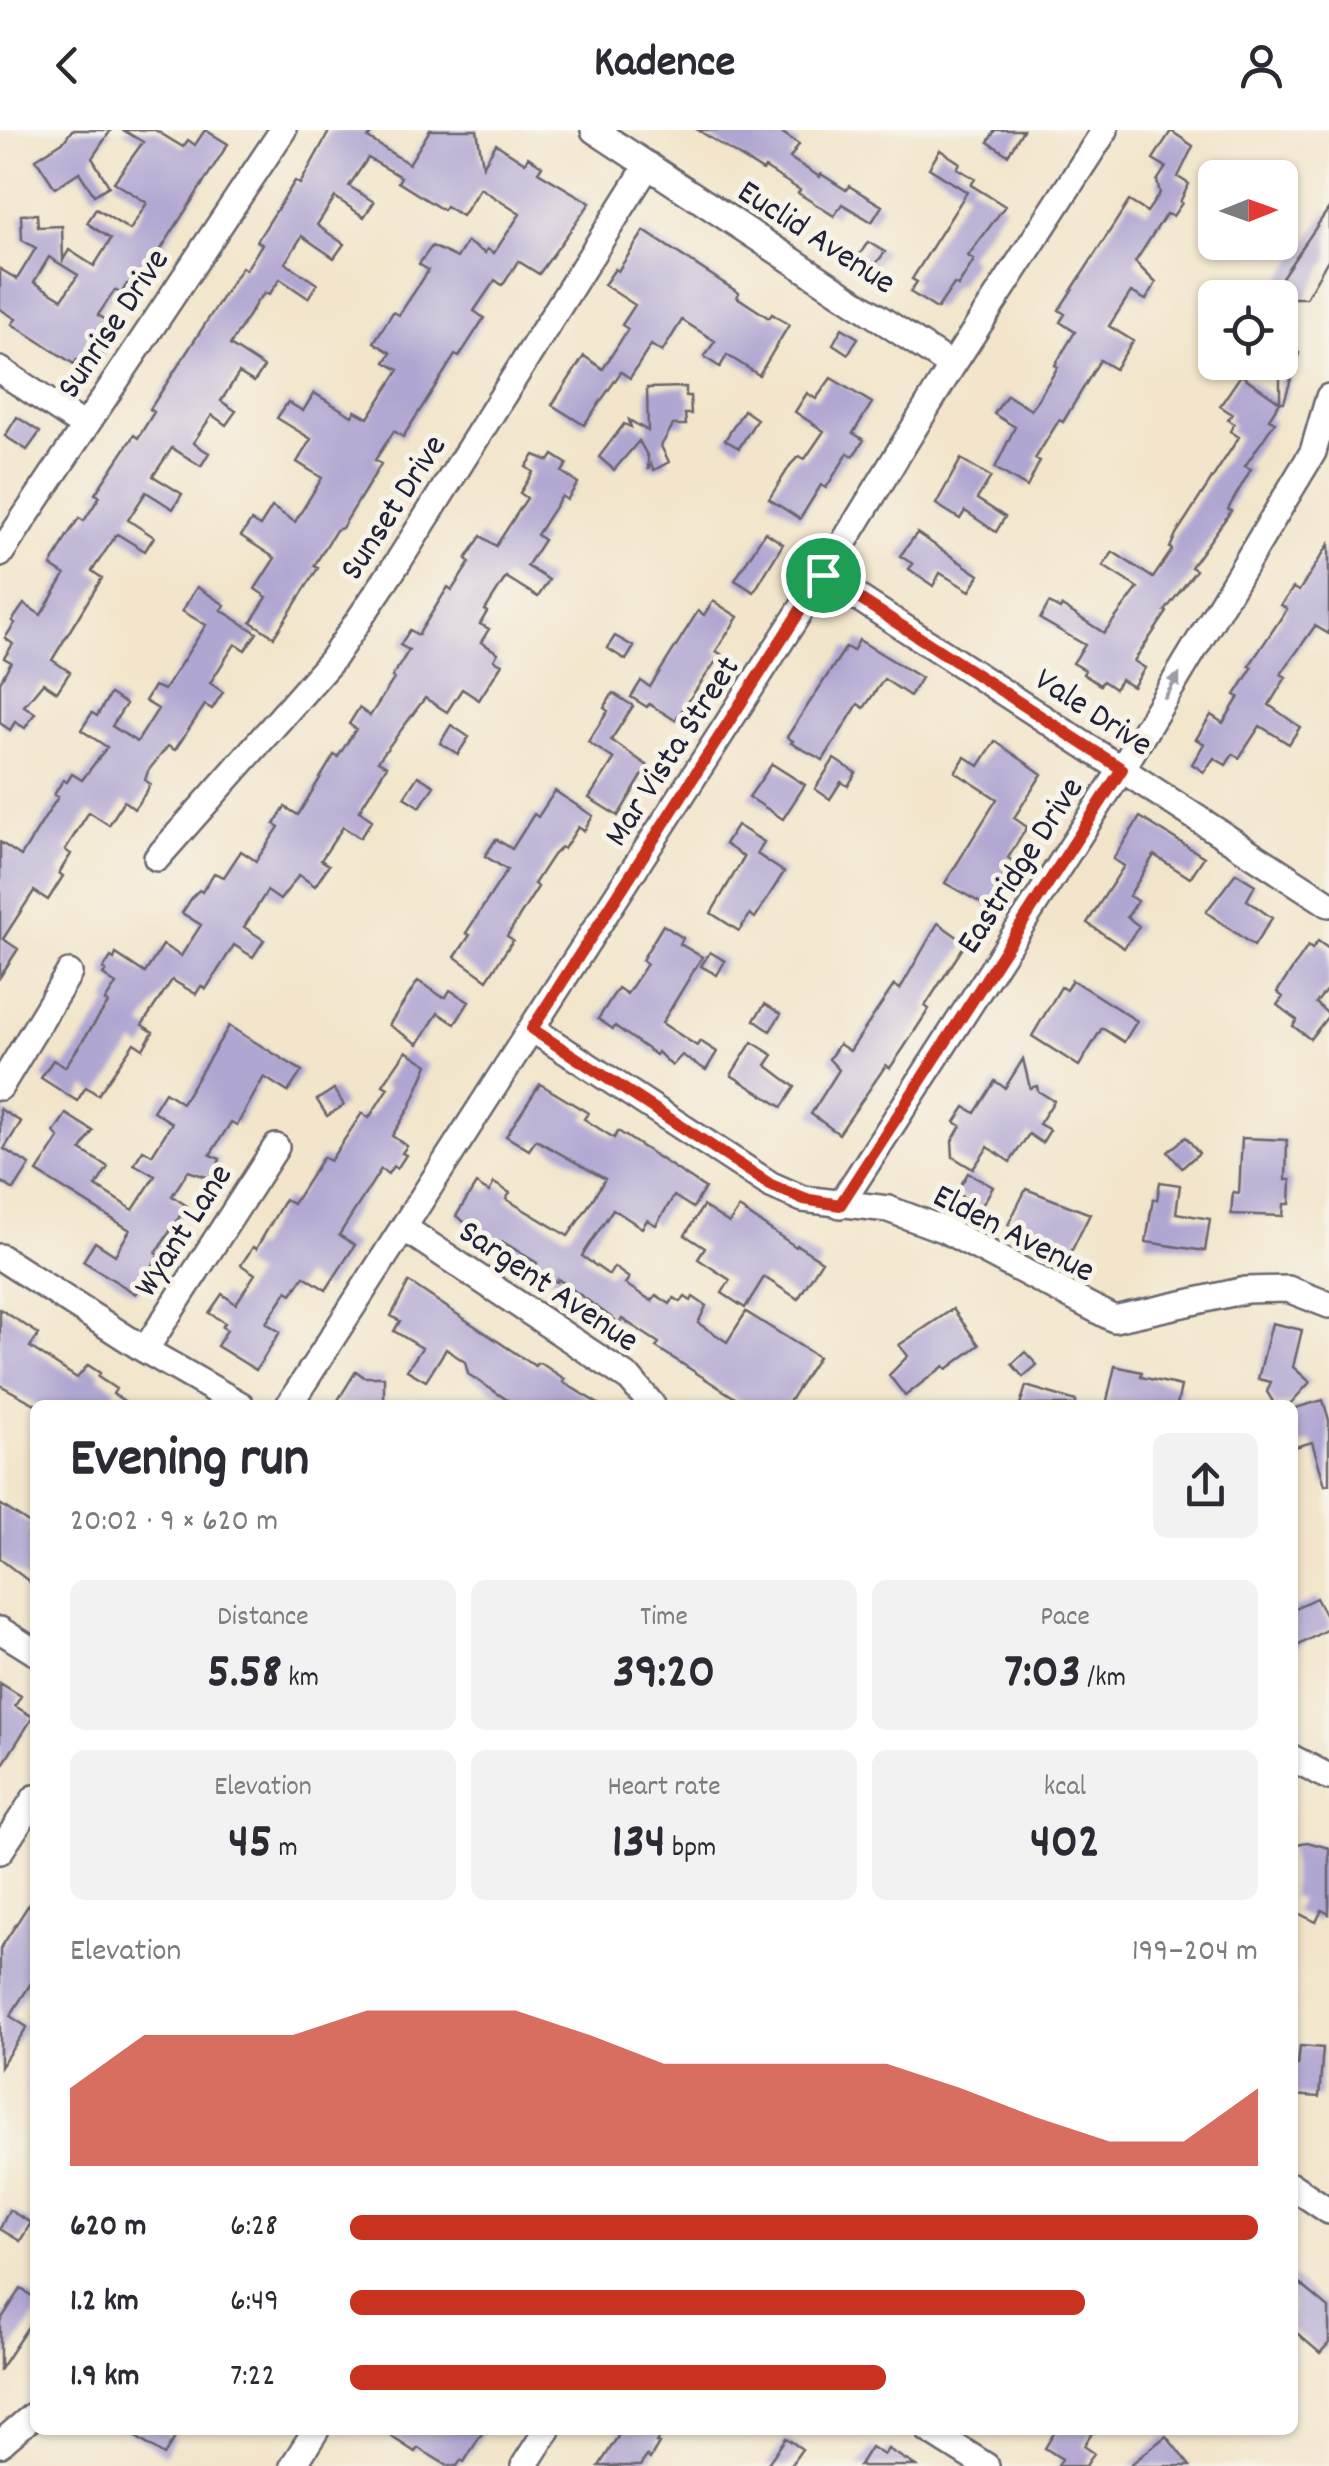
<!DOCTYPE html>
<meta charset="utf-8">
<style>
:root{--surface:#fff;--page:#f2f2f3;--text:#2b2b33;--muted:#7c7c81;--accent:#c8321e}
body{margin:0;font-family:Dekko,sans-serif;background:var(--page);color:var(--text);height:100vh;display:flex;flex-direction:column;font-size:38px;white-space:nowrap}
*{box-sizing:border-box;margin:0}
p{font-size:32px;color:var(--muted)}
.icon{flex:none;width:55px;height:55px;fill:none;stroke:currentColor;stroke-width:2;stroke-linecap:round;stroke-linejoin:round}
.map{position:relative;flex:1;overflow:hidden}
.details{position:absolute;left:30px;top:1270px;width:1268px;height:1035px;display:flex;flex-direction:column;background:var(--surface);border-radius:15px;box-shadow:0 2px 8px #0004}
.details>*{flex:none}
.needle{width:65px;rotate:89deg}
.controls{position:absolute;left:1198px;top:30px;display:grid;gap:20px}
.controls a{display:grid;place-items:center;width:100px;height:100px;border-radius:15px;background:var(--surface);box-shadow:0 2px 8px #0004;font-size:50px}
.pin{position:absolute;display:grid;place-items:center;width:85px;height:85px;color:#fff;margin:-42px;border:5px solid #fff;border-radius:50%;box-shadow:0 2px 10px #0007}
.round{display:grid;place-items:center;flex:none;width:105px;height:105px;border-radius:15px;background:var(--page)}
.summary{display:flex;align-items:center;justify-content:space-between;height:170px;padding:0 40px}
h1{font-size:55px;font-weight:700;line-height:75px}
.figures{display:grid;grid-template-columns:repeat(3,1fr);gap:15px;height:170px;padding:10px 40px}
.figures div{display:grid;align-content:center;border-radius:15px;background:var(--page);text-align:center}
.figures b{font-size:50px;font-weight:700}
.figures small{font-size:28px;font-weight:400}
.figures p{font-size:28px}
.chart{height:280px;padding:20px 40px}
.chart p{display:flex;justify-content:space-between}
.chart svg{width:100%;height:180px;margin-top:10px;fill:var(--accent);opacity:.7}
ul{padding:0 40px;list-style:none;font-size:32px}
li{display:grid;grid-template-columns:160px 120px 1fr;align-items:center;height:75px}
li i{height:25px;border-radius:12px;background:var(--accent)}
header{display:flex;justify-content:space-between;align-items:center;height:130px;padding:0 40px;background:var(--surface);font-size:45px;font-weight:700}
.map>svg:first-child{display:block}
</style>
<header><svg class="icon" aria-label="back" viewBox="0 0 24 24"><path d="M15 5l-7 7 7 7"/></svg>Kadence<svg class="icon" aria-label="person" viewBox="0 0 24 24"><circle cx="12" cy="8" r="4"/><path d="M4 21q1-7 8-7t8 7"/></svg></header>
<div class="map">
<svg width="1329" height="2336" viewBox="0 0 1329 2336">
<rect width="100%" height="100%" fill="#f7f3e8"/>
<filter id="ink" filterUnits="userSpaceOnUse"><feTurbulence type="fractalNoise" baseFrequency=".01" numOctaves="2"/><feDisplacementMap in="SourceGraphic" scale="20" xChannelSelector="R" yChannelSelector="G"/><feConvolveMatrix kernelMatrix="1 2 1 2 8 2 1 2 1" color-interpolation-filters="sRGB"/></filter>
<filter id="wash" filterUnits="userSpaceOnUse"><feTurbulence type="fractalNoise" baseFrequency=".0048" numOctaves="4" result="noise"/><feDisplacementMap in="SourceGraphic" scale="40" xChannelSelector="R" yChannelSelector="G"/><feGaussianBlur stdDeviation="2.25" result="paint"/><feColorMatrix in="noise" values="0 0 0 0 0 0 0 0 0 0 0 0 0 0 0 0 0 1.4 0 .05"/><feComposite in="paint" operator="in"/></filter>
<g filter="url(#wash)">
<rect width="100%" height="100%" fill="#f2e5cb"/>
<g id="blocks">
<!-- building -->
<path fill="#b0a6d2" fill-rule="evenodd" d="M72,0H111L92,28L109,56L94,65L79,42L55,58L36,29L64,11Z
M123,0H155L183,17L188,10L195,15L205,0L228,14L135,160L127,154L121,164L115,160L98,185L119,198L93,240L77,230L74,234L12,194L16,189L0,179V139L17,149L36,118L22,110L21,85L37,84L38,97L62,96L63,130L69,120L94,136L111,109L87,93L96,79L130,100L147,73L114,52L143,12ZM49,127L78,145L62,169L34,152Z
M330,0H373L368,8L409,34L430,0H477L483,36L496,14L525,33L528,27L542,36L538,42L590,73L539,144L518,131L505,152L502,155L495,150L474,181L484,188L459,227L455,225L403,307L394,301L375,330L381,334L342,398L336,400L314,436L318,438L274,507L251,492L267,467L255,459L275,428L241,406L251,391L260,396L272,377L295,392L322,348L297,332L311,309L277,288L288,272L303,281L314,263L352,286L355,281L368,288L399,240L385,232L391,223L374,212L393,182L399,185L427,143L428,140L419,134L432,116L457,128L467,112L485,123L487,119L494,123L520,84L480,58L462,86L446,76L443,80L398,52L401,47L368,28L349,56L374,72L364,87L335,67L317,95L344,114L334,128L302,106L285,133L317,154L308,168L280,149L269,165L265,163L258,170L230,215L264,237L254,252L239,243L221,271L236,281L226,295L212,285L193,313L209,323L201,336L172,318L153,346L182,364L173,379L146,362L128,390L154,407L145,421L117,404L92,441L102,448L52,530L70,542L57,562L43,553L24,576L35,583L25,598L15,592L10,600L0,593V552L11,532L4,528L13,514L5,508L15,493L12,491L24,474L41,485L65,445L51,436L67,406L79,388L84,391L100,366L95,364L134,305L138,308L154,282L150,279L242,137L246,140L262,114L257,111L295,51L300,54Z
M698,0H778L799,14L790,28L820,47L821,44L846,60L849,56L882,76L872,92L842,74L834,86L798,63L800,60L765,38L763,41Z
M995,0H1023L1008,25L988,12Z
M1171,1L1193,16L1178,47L1189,54L1180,72L1182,73L1173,86L1166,84L1135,132L1156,153L1146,170L1131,162L1109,196L1133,211L1115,239L1100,230L1063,292L1059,290L1035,329L1040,331L1027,357L995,338L1015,297L994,284L1007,265L1031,280L1058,237L1055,235L1075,202L1060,192L1065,184L1059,180L1129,71L1147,82L1160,63L1157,51L1166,37L1153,29Z
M940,20L960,33L957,38L975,49L971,55L1005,76L968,126L974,130L958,156L954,154L937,179L910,162L917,152L912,149L967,62L929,38Z
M1329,78V128L1306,168H1268Z
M644,101L739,163L737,167L769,188L772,184L789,195L759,245L727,225L720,237L704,227L715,211L682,190L662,222L651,215L630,248L621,242L584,295L552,275L584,226L603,239L628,199L622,195L635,175L604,155L615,139L618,141Z
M868,112L885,122L867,145L852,136Z
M842,198L858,208L848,224L833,214Z
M1280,217L1299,223L1284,272H1280L1269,289L1275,292L1245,336L1251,339L1228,379L1231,381L1191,437L1196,440L1165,481L1167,482L1134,531L1145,538L1133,557L1121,550L1115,559L1103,551L1100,555L1083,544L1085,540L1073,533L1085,515L1040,489L1049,473L1060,479L1062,476L1104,503L1138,458L1103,436L1113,422L1153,448L1172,420L1170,418L1176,404L1239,307L1230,301L1234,294L1228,290L1232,284L1220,276L1241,245L1280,272Z
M831,248L872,273L853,303L864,310L853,326L848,323L826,358L821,355L800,389L769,369L791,334L799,326L805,329L824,301L795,282L807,263L816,269Z
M686,257V266H690L691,284H685L686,295H673L661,316L669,332L654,340L651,334L648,340V327L639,311L614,340L599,327L624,294L631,297L629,290L648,301L647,258Z
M744,280L757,289L739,318L725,310Z
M17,287L40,302L27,320L5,306Z
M534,325L549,331L553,325L567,334L562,342L578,353L567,370L562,366L537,405L544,410L527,436L549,450L538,467L506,447L485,480L487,482L480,494L489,499L481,512L498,523L494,530L502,534L479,570L462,559L447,582L425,568L378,631L387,636L359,681L372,690L360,708L343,697L321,730L329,735L315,756L299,745L280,770L267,761L244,797L264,810L253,827L234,815L206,859L201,856L196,864L172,850L142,895L153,902L143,919L134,913L98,965L86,957L77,971L41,948L53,930L65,937L108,873L105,871L116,854L103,845L106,841L103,839L111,827L114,829L116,824L145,843L163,815L181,826L201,795L182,783L193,766L199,760L202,762L214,743L224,747L241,721L256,731L279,697L274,694L285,677L298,685L334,625L338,627L356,599L349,594L359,578L370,586L394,549L392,547L409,520L400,515L410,500L418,505L448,457L452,460L470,432L466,429L481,406L496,416L527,368L520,363L533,342L526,337Z
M961,329L991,347L977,369L1005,387L996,402L965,381L960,389L936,374Z
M765,402L783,414L754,462L735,450Z
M917,403L979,445L970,461L940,443L933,456L909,439L913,434L900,426Z
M1329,414V504L1315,496L1281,544L1286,547L1269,575L1300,597L1289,614L1260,596L1239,628L1233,624L1226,635L1214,628L1204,642L1192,634L1204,614L1196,609L1211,585L1223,593L1239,567L1235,565L1252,538L1249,536L1287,479L1281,475L1293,458L1299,461Z
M197,457L225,475L221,480L257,503L245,520L235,514L210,553L223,562L212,579L205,575L175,620L168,616L148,641L145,650L150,654L147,661L134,679L124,671L109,695L89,682L65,720L71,724L59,743L63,746L48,770L34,761L3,809L18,819L0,847V712L21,726L58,667L54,665L63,650L67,652L72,644L82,650L107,617L81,600L92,583L97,586L110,564L126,574L112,596L137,612L158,579L145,571L154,556L164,560L206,495L182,481Z
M713,471L738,487L716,521L721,524L675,590L649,574L647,577L631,567L641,551L650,557L698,481L704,485Z
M615,506L634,517L626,530L607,518Z
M859,510L921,548L910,566L884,549L864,578L858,574L823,630L791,613L793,611L787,607L846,517L853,521Z
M613,563L633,576L611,610L648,636L618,686L589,668L614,629L588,612L608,581L604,578Z
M451,595L469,607L458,624L440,613Z
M995,611L1042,644L1014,688L1027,697L1008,728L1014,732L997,758L1001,760L990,778L945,753L997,669L955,642L965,627L979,636Z
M834,629L856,643L848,656L841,652L830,669L815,659Z
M772,634L805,655L783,689L749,667Z
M418,646L434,656L420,677L404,667Z
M555,661L593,686L584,701L578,697L564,719L561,717L553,725L534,754L538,757L507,806L513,810L487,850L455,827L470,805L466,803L507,740L485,726L496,709L512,719L534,684L538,687Z
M1140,687L1204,727L1190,748L1154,725L1129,766L1138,771L1127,787L1139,796L1124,818L1087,793L1124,736L1113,729Z
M737,695L764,712L757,724L784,742L755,788L750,784L739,801L711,783L744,727L725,714Z
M1236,743L1255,755L1247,770L1272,788L1254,816L1206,782Z
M938,793L966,813L925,876L929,879L903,919L890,938L886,935L839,1004L811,984L839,940L829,929L839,914L850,921L894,855L900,859Z
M663,795L683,808L680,814L702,827L662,893L697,916L700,911L717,922L706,940L682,925L672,936L658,922L656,925L615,896L613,899L598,889L618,858L627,864L647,834L642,830Z
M1318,811L1329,819V857L1316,873L1329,885L1310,909L1293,896L1297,890L1277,875L1283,867L1277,862L1308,816L1312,819Z
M710,822L725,831L717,845L701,836Z
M1072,850L1137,891L1124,912L1102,898L1079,936L1032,906L1061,857L1066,860Z
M418,851L441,866L446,867L450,860L469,872L455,894L438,883L418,914L389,895Z
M765,874L781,884L770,901L754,890Z
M229,896L302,941L288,962L264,947L237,995L231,992L210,1025L220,1029L213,1049L188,1041L172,1066L187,1076V1084L180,1086L156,1123L159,1125L136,1164L83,1131L95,1112L115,1125L130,1100L37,1042L59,1008L54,1002L66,984L93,1001L81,1020L108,1037L96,1056L133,1080L155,1046L134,1034L143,1020L152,1025L172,993L153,981L165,962L182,973Z
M752,912L773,925L766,935L795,957L782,977L731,945Z
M406,921L428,935L410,977L392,1006L407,1016L402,1023L406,1025L397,1039L393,1036L388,1044L381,1039L339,1105L355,1115L326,1160L304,1146L292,1164L287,1161L266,1193L280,1202L256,1240L217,1216L227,1200L222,1197L225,1193L209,1183L222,1164L236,1174L255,1144L241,1135L253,1117L256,1119L285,1069L293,1074L323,1027L330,1031L362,983L369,988L388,958L383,955Z
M1023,929L1030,958L1037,956L1038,961L1054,971L1039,994L1050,1000L1042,1013L1029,1004L1010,1032L988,1017L973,1039L953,1027L952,1011L961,996L955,992L965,977L975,983L995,951L1005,958Z
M540,954L588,983L584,989L614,1008L618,1001L705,1058L693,1078L674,1066L656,1095L647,1090L642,1098L613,1079L582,1126L609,1145L614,1137L629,1148L625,1154L652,1171L656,1165L670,1174L674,1168L681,1172L685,1167L691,1171L693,1167L706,1176L698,1193L727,1212L746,1182L818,1227L787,1275H746L656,1217L659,1213L622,1189L619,1193L558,1149L557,1152L534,1138L537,1133L503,1112L499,1117L456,1086L476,1054L489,1062L494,1053L510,1063L506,1069L568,1106L591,1072L605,1049L536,1010L529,1020L506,1006Z
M334,959L344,975L327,986L317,970Z
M0,979L21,992L4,1019L30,1035L14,1060L0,1051Z
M1186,1007L1199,1023L1182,1038L1168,1022Z
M1242,1008L1287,1010L1286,1050H1291L1290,1074H1284L1283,1086L1231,1084L1233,1062L1239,1063Z
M968,1043L993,1057L981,1077L956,1063Z
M1160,1052L1180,1055L1176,1083L1210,1089L1205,1121L1146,1112L1153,1069L1157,1070Z
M1026,1059L1090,1084L1070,1124L1008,1095Z
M703,1076L729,1093L739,1078L796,1117L797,1115L822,1131L798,1169L764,1147L745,1178L722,1163L730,1150L698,1129L705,1118L685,1105Z
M409,1152L535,1236L537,1233L542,1234L557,1244L565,1249L563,1252L600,1275H515L468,1244L465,1232L446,1219L426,1251L407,1240L422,1218L394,1201L400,1191L391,1186Z
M0,1179L39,1204L30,1217L77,1248L88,1235L100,1243L98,1247L116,1259L113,1264L131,1275H37L0,1255Z
M953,1179L979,1215L947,1239L944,1236L905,1266L889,1245L908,1226L899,1215Z
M1272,1193L1302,1200L1293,1237L1310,1252L1289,1275H1275L1267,1262L1271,1252L1258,1249Z
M1025,1222L1037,1235L1023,1247L1012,1234Z
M1115,1236L1142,1242L1141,1247L1181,1256L1177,1275H1106Z
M356,1241L364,1247H384V1275H335Z
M1026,1256L1076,1271V1275H1020Z
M1323,1270L1329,1290V1354L1325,1355L1312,1312L1292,1318V1279Z
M0,1374L33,1396L28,1403L35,1408V1456L0,1429Z
M1316,1468L1329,1492V1498L1292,1519V1480Z
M0,1553L21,1566L15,1576L33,1587L0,1639Z
M1307,1712L1329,1718V1784L1322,1780L1316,1792L1294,1781L1300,1770L1292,1767V1715Z
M35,1765V1847L10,1886L27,1897L0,1937V1819Z
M1300,1916L1323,1918L1319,1967L1292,1965V1934L1298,1935Z
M9,2080L31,2093L20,2111L0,2099Z
M1292,2147L1329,2178V2213L1320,2223L1292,2199Z
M21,2159L35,2168V2186L0,2239V2191Z
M125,2300H161L175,2308L164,2325Z
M381,2300H484L464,2332L461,2330L457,2336H448L418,2318L415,2322Z
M622,2300H652L661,2306L656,2312L659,2314L650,2329L647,2326L640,2336H599Z
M1056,2300H1094L1084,2316L1094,2323L1086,2336H1058L1062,2329L1045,2318Z
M1166,2306L1190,2336H1129Z
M786,2308L802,2319L790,2336H766Z
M871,2317L884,2325L888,2319L916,2336H859Z"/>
</g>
</g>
<g filter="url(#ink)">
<use href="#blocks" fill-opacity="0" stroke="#6b666d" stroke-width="2.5"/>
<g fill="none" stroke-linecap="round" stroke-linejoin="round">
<defs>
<path id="minor" d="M594,0L952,236
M0,240L84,296
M0,424L283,0
M823,445L1329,774
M157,728L331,531L400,429L648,35
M532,899L771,1055L803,1069L888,1079L945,1100L1114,1189L1246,1160L1288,1159L1329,1175
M0,957L69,843
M840,1075L1122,639L1313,322L1329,267
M404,1098L630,1249L652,1275
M0,1127L145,1220L241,1275
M145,1220L276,1017
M289,1275L833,430L952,236L1105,0
M0,1500L35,1522
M1292,1628L1329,1647
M0,1721L35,1668
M1292,2056L1329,2081
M929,2300L986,2336
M0,2314L35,2284
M293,2336L316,2300
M524,2336L547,2300"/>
</defs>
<!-- minor casing -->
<use href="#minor" stroke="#6b666d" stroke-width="30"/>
<!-- minor -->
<use href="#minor" stroke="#fff" stroke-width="25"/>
</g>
<!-- one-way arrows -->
<defs><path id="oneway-solid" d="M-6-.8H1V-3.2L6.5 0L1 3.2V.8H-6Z" transform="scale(2.5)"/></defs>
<use fill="#9c9ca7" href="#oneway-solid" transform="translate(1172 556) rotate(-59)"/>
</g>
<g fill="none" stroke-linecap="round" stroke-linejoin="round" filter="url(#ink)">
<defs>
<path id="route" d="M823,445L1122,639L840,1075L804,1069L771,1055L532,899Z"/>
</defs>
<!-- route casing -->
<use href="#route" stroke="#fff" stroke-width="20"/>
<!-- route -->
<use href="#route" stroke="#c8321e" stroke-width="12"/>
</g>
<g text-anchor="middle" stroke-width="10" stroke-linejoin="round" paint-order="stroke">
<!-- street labels -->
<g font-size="35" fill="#22223b" stroke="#f7f3e8">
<text transform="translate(818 105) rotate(33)" y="12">Euclid Avenue</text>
<text transform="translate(111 192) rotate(-56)" y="12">Sunrise Drive</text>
<text transform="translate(391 376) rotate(-57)" y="12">Sunset Drive</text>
<text transform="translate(1095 580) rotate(33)" y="12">Vale Drive</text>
<text transform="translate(670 620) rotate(-57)" y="12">Mar Vista Street</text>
<text transform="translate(1018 734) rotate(-57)" y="12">Eastridge Drive</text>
<text transform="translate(181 1099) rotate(-57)" y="12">Wyant Lane</text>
<text transform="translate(1015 1101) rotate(27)" y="12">Elden Avenue</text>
<text transform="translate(550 1154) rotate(34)" y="12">Sargent Avenue</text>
</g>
</g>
</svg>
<div class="controls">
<a><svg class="needle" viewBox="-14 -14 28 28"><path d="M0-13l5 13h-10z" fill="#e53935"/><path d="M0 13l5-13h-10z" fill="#7c7c81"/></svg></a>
<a><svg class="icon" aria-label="locate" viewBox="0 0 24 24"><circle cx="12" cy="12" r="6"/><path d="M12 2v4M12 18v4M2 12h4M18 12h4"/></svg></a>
</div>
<div class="pin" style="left:823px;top:445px;background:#1e9e55"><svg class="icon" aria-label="arrive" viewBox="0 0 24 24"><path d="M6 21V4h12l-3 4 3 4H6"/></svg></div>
<section class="details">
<div class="summary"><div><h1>Evening run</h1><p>20:02 · 9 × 620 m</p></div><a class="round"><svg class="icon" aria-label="share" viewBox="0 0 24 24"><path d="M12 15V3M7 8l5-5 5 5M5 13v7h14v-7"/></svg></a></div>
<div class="figures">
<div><p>Distance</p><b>5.58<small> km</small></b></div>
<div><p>Time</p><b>39:20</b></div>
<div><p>Pace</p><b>7:03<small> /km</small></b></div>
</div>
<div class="figures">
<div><p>Elevation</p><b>45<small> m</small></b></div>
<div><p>Heart rate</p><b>134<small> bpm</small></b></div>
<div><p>kcal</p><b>402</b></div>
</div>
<div class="chart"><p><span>Elevation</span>199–204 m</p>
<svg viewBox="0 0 160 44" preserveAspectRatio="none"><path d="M0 44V25L10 12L20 12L30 12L40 6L50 6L60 6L70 12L80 19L90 19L100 19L110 19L120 25L130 32L140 38L150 38L160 25V44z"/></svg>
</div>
<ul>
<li><b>620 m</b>6:28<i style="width:100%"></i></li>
<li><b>1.2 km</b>6:49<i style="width:81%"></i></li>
<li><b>1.9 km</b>7:22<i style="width:59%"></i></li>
</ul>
</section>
</div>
